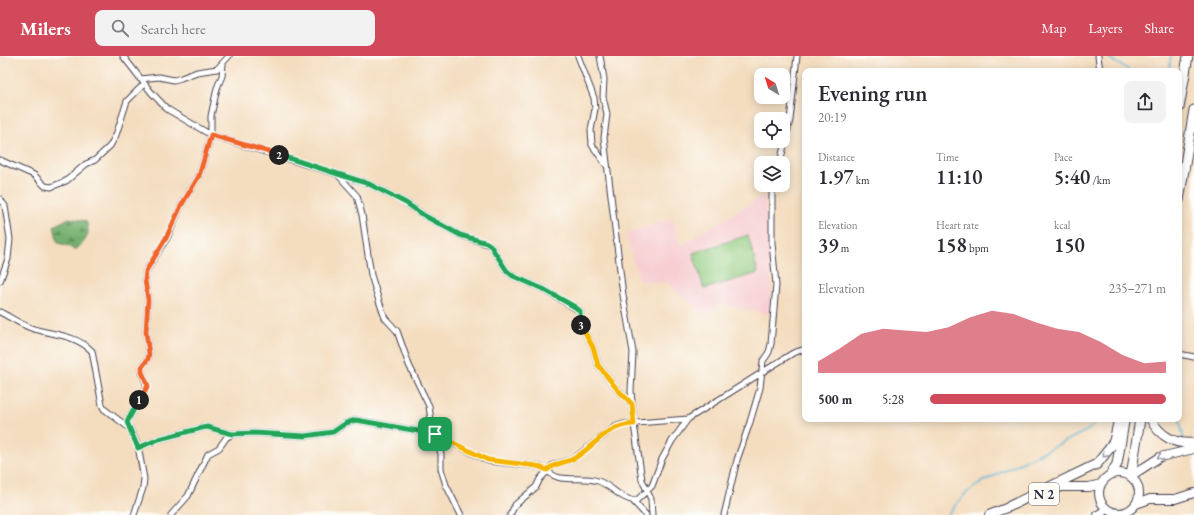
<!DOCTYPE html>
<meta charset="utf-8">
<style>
:root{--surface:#fff;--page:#f2f2f3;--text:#2b2b33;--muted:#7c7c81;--accent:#d1495b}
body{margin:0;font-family:"EB Garamond",serif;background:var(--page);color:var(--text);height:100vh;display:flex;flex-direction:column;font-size:15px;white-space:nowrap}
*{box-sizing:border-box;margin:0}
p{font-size:13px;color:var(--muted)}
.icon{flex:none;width:22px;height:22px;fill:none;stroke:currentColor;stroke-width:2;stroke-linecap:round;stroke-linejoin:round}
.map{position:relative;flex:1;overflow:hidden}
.side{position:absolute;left:802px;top:12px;width:380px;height:354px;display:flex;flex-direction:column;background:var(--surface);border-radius:8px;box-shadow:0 2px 10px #0003}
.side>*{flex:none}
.needle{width:26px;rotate:322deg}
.tools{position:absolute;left:754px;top:12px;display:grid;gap:8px}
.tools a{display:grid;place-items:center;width:36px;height:36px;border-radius:8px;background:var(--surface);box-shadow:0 2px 10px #0003;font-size:20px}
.pin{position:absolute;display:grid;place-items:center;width:34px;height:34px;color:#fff;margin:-17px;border-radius:8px;box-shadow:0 2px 6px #0006}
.km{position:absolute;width:20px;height:20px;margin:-10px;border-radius:50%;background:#222;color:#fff;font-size:11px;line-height:20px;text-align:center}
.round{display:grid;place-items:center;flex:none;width:42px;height:42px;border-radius:8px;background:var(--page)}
.overview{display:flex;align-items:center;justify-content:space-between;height:68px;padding:0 16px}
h1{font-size:22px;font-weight:600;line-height:30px}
.figures{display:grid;grid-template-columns:repeat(3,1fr);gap:6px;height:68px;padding:4px 16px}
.figures div{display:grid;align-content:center}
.figures b{font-size:20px;font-weight:600}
.figures small{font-size:11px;font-weight:400}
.figures p{font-size:11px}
.chart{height:112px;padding:8px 16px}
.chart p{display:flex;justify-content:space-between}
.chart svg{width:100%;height:72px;margin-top:4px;fill:var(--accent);opacity:.7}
ul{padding:0 16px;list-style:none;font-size:13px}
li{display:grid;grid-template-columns:64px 48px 1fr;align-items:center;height:30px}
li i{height:10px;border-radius:5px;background:var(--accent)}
header{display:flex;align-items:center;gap:24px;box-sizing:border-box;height:56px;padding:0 20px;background:var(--accent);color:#fff}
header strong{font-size:19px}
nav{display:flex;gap:22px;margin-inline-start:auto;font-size:14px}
.search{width:280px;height:36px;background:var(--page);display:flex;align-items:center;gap:10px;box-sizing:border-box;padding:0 14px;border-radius:8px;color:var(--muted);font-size:15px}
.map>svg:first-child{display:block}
</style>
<header>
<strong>Milers</strong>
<div class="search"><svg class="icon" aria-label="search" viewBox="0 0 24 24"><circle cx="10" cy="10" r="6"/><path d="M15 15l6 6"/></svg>Search here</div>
<nav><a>Map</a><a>Layers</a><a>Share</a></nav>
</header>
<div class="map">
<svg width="1194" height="459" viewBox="0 0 1194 459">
<defs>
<pattern id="forest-firs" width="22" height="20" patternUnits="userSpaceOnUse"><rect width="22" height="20" fill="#74b06e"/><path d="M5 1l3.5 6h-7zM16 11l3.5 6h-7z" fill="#5f8f5c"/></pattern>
</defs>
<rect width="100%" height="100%" fill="#fdfcf7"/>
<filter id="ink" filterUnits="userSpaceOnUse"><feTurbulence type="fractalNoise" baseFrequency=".025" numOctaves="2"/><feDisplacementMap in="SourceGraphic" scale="8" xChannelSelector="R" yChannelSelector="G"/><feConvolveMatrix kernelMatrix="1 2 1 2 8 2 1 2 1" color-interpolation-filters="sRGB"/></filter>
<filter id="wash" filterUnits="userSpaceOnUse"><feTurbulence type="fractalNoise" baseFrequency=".012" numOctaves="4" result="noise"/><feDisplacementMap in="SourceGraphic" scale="16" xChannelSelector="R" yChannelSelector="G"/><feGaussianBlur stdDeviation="0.9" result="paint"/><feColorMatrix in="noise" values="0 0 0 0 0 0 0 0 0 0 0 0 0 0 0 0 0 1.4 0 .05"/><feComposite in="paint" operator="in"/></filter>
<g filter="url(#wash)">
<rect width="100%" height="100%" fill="#f4ddbf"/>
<!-- built -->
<path fill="#f7cfd3" d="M764,139L771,196V259L721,248L705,260L668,227L639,225L626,178L673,162L680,190Z"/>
<!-- forest -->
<path fill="url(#forest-firs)" stroke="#4b6954" d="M69,162L86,165C91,180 86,185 74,194L69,190L58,187L54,170Z"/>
<!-- pitch -->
<path fill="#91cc80" stroke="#5a775e" d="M748,179L758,217L704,233L693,197Z"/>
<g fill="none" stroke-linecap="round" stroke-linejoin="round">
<!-- stream -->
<path stroke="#5bb7d9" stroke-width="1.5" d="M1108,0C1112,9 1124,7 1129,15
M1169,15L1171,0
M1179,363L1184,383
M947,459L966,437L984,425L1088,374L1099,363"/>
</g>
</g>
<g filter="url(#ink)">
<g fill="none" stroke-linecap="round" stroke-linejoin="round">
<defs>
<path id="street" d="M123,0L151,36L167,53L211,79L369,128L406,147L425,160L460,179L490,189L507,215L513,220L543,233L580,255L581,269L593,291L598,309L617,333L632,347
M578,0L594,42L595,53L591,74L592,89L607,110
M600,0L604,23L603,41L607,58L604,82L623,239L633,296L631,335L634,368L642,424L651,443L652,459
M1098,0L1100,15
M140,23L159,21L174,24L181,22L197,16L217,13L229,0
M0,104L34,119L45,130L51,131L66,125L86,108L95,104L110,90L116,79L127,45L144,28
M780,107L790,64L797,0
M339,120L357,140L362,159L371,219L379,245L385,262L397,275L409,309L429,350L431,365L441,398V413L446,429L461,459
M0,143L5,150L10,183L8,203L0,225
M0,256C10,261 20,268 31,272C52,279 75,278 92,295L102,349L104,353L128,371
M1179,298L1194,301
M138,392L159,383L202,372L207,371L232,378L253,377L305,380L333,376L346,367L356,364L435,378L488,405L537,410C546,412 551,421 561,422C573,424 587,421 598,425C611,429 621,444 636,445L652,430L662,403L672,385L688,363L793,297L805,293
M633,445L646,459
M134,459L143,432L144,423L138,390L127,366L147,330L142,316V311L148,303L149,298L146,276L148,244L145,224L146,215L167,182L181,150L199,120L211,79V60L217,32L222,20L223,8
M171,459L188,440L208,398L219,392L226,382L232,378
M510,459L515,449L536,431L540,423L553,409L573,403L615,371L624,368L688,363
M724,459L737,404L750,366L760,332L763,305L769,296L771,288L776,229L772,187V129"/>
<path id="primary" d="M1099 437a20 20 0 1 1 40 0a20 20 0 1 1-40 0Z
M1131,420L1160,401L1194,393
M1042,439L1061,431H1089L1101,428
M1136,448L1150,443H1175L1194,437
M989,459L1016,448
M1098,459L1107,453"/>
<path id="highway" d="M1179,52L1188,0
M1179,144L1194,54
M1151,363C1159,380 1176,389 1194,387
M1111,418L1117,408L1124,366
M1131,420L1140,363
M1010,450L1097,408L1109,393L1114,385L1119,363"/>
</defs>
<!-- street casing -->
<use href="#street" stroke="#423e4f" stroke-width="7"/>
<!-- primary casing -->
<use href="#primary" stroke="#423e4f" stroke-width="10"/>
<!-- highway casing -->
<use href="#highway" stroke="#423e4f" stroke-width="11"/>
<!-- street -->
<use href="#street" stroke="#fff" stroke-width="5"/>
<!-- primary -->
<use href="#primary" stroke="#fff" stroke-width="8"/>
<!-- highway -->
<use href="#highway" stroke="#fff" stroke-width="9"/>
</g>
<!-- one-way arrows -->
<defs><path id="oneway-chevron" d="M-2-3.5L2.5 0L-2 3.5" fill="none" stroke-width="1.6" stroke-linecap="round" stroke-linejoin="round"/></defs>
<g stroke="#9c9ca7">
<use href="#oneway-chevron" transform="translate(1105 399) rotate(129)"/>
<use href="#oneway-chevron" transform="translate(1160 401) rotate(157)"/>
</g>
</g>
<g fill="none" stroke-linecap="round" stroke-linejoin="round" filter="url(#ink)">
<defs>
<path id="split-1" d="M139,344L127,366L138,392L159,383L202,372L207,371L232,378L254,377L305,380L333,376L346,367L356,364L435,378"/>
<path id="split-2" d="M139,344L148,330L142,316V311L148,303L149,298L146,276L148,244L145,224L146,215L166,182L181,150L199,120L211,79L279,99"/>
<path id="split-3" d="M279,99L369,128L406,147L425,160L460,179L487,187L490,189L507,215L513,220L543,233L575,251L580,255L581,269"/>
<path id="split-4" d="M435,378L488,404L537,410L547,414C555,407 564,407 573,403C595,391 605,369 634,368L632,348L617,333L598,309L593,291L581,269"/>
</defs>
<!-- split-1 casing -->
<use href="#split-1" stroke="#fff" stroke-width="8"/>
<!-- split-2 casing -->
<use href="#split-2" stroke="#fff" stroke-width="8"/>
<!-- split-3 casing -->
<use href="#split-3" stroke="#fff" stroke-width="8"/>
<!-- split-4 casing -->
<use href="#split-4" stroke="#fff" stroke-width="8"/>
<!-- split-1 -->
<use href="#split-1" stroke="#22a559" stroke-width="5"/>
<!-- split-2 -->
<use href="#split-2" stroke="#f0652b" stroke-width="5"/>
<!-- split-3 -->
<use href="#split-3" stroke="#22a559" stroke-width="5"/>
<!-- split-4 -->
<use href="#split-4" stroke="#f5b400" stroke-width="5"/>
</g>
<g text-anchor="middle" stroke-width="3" stroke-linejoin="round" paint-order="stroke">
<!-- shield labels -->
<rect fill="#fdfcf7" stroke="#646373" stroke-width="1" x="1029" y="427" width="30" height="22" rx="3"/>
<g font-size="13" font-weight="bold" fill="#22223b">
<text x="1044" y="443">N 2</text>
</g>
</g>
</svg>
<div class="tools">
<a><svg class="needle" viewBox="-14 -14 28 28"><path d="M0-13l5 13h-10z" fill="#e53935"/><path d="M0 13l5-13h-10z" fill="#7c7c81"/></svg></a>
<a><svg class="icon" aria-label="locate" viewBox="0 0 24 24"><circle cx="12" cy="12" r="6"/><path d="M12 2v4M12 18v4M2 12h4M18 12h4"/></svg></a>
<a><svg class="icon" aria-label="layers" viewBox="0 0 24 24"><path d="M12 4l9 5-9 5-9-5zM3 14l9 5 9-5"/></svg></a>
</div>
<div class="pin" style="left:435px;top:378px;background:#1e9e55"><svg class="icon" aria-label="arrive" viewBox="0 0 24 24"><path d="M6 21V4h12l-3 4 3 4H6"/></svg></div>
<b class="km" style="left:139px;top:344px">1</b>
<b class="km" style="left:279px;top:99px">2</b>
<b class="km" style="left:581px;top:269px">3</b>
<section class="side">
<div class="overview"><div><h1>Evening run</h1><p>20:19</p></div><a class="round"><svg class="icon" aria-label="share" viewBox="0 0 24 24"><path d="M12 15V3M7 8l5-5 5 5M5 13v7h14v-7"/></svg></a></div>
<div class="figures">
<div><p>Distance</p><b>1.97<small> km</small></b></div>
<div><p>Time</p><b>11:10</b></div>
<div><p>Pace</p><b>5:40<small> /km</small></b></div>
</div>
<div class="figures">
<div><p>Elevation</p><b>39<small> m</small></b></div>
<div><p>Heart rate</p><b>158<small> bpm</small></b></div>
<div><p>kcal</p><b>150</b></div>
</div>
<div class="chart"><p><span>Elevation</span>235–271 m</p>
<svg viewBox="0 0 160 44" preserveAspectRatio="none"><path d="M0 44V37L10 29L20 20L30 17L40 18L50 19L60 16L70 10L80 6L90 8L100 13L110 17L120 19L130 25L140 33L150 38L160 37V44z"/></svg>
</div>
<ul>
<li><b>500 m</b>5:28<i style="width:100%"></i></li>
</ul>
</section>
</div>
